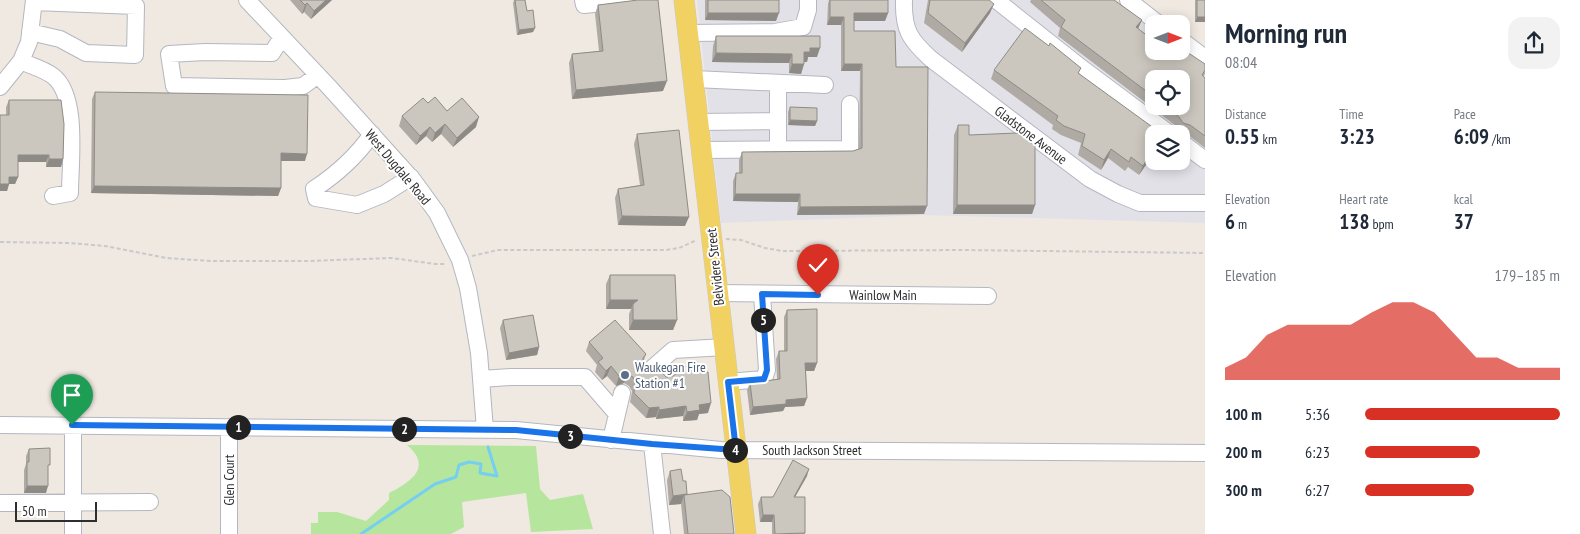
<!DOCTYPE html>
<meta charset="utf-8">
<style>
:root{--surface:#fff;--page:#f2f2f3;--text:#1f2937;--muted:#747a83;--accent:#d93025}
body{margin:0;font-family:"PT Sans Narrow",sans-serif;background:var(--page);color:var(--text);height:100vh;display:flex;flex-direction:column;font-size:19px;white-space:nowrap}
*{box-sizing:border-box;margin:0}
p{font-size:16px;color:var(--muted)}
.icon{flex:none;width:28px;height:28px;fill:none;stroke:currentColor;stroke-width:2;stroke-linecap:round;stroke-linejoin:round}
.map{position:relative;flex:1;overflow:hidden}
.sheet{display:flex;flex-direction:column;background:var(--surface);width:375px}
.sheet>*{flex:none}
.needle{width:32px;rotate:90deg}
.buttons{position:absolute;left:1145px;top:15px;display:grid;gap:10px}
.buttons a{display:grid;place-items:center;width:45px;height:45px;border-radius:10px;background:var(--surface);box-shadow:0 2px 12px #0003;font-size:25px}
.scale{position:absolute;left:15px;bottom:12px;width:82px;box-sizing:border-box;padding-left:5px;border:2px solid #2e2e2e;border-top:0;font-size:14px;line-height:18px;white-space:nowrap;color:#2e2e2e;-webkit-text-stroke:4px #fff;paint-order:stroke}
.pin{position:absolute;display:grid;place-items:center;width:42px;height:42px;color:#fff;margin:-51px -21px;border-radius:50% 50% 50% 0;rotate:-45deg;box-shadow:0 0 5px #0007}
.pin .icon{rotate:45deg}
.km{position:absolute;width:25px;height:25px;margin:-12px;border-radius:50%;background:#222;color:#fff;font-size:14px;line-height:25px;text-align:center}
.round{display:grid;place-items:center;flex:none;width:52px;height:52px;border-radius:15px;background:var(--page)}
.headline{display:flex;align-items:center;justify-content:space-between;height:85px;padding:0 20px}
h1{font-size:28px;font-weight:700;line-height:38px}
.metrics{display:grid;grid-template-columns:repeat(3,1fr);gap:8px;height:85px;padding:5px 20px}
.metrics div{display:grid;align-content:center}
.metrics b{font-size:21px;font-weight:700}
.metrics small{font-size:14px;font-weight:400}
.metrics p{font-size:14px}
.chart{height:140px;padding:10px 20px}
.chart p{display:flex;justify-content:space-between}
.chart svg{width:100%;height:90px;margin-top:5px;fill:var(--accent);opacity:.7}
ul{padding:0 20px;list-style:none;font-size:16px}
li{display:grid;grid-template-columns:80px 60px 1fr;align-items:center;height:38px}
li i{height:12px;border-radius:6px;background:var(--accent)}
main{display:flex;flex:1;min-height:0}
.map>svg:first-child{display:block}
</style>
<main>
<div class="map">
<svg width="1205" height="534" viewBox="0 0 1205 534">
<rect width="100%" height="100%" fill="#efe9e1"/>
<!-- industrial -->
<path fill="#e3e1e8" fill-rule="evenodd" d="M697,0H1115L1154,30V51H1181L1205,69V223L926,215L721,223ZM1154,79H1181V106H1154ZM1154,134H1181V161H1154Z"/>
<!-- green -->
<path fill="#b6e59e" d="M407,445L536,446L540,489L550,500L583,494L593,529L531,532L526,493L462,502L464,527L451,534H311V523H318V512H337L366,521L389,500V493C411,482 433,467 407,445Z"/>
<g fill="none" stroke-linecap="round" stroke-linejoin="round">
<!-- stream -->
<path stroke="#75cff0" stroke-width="3" d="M361,534L435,484L456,477L459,465L469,462L481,464L480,473L497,476L488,447"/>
<defs>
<path id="minor" d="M247,0L329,87L413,180L437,213L460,260L468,288L479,353L485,430
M583,0L584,5L632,0
M904,0C903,30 910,40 931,59L1090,179L1118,194L1140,203H1205
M996,0L1083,69L1170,134
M1128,0L1159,24
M30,32L60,39L86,53L135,55L136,6L34,2
M689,33L775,32L803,27L808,10V0
M282,37L272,53L205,52L169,54L174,86L285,88L303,86L318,75
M1181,40L1205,58
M21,61C31,66 44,69 53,76C79,96 70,163 70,193L53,196
M694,79L825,85
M0,87L21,61L29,42L34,0
M699,122L778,121
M372,134C356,157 337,174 314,189L316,198L357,205L384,194L411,177
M1181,142L1205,160
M778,149V83
M702,150L850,149V104
M718,293L988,296
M649,371L673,350L725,347
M481,379L511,377H585L617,414
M728,382L764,379L767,370L762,294
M0,425L516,430L721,450L1205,453
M73,425V534
M611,440L622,393
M652,444L662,534
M0,503L150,502
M229,534V427"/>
<path id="major" d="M684,0L746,534"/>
</defs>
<!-- minor casing -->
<use href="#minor" stroke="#b4b7c1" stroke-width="18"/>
<!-- major casing -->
<use href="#major" stroke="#c9c9c9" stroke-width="21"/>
<!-- path -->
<path stroke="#c9c9c9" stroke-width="2" stroke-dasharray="4 2.5" stroke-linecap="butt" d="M726,239L741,240L765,248L782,251L963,250L1205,253
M0,242L69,243L105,246L166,258L211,261H308L392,258L435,264H446
M472,256L498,250H666L679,248L697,240"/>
<!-- minor -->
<use href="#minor" stroke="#fff" stroke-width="16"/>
<!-- major -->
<use href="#major" stroke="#f2d163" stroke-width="20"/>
</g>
<!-- wall -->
<path fill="#afaba4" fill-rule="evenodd" d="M290,0H332L311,19L304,12L302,14Z
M514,0H525L527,11L535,28L533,32L517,35L513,3Z
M705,0H779L776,21L705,20Z
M829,0H888V13L885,21H854V31L896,67L924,214L797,215L798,202L733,201V181L736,173H739V160L742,152L853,151L859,149L860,71H841V25H827L828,4Z
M928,0H989L990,13L962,52L924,23Z
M1031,0H1114L1138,29L1154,51L1205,64V74L1203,77L1205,78V148L1187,134L1180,132L1176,126L1058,36L1060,28L1030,2ZM1154,79L1181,106H1154Z
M1195,0H1205V22H1195Z
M636,1L663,91L572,99L569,63L572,54L599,51L595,14L598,5Z
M716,36L817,57H808L807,62H804V64L801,74L789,73V63L712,62L713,46Z
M994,70L1079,73L1154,153L1139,175L1128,167L1125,171L1108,158L1101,170L1078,155L1081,143L1061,135L1052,129L1053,125L991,79Z
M95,92L305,161H281V188L278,196L91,193L92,99Z
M9,100L63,159L61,167H46V162H18V177L15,184H9L7,191H0V115H6V107Z
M428,103L447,111L476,127L453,147L441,134L432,142L426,136L416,145L399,126L402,116Z
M790,107L817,121L815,126L788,125V112Z
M958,125L969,135L1035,205L1032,214H953L954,135Z
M637,134L685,226L618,225L615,198L618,189L640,185L634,144Z
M610,275L677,320L673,330H629V314L631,309H606V284Z
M787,310L817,363L814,371H806L807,398L804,406L785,407L783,411L750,415L747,390L750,383L777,379L776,359L779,351H784V317Z
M503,320L539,347L537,355L506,360L500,328Z
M589,342L646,354L643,363L645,368L649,371L666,377L696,373L708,413L699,414L697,420L683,421V416L656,419V417L646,418L630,402L632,391L629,386L624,383L616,386L607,376L602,380L595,372L597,365L586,351Z
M29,449L48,472L46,493H24V470L26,464V456Z
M670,471L683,481L687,494L734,534H684L681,504L669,505L667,480Z
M807,476L795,497L805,534H772V522H760L758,504L761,497H773Z"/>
<!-- shaded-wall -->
<path fill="#8e8b86" d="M326,0H332L311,19L314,11Z
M307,3L304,12L302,14L305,5Z
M994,4L990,13L962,52L965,43Z
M708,13H779L776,21L705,20Z
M854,13H888L885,21H851Z
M830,17H844L841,25H827Z
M1197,17H1205V22H1195Z
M1142,20L1138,29L1136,27Z
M535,28L533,32L517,35L519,30Z
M810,48H820L817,57H808L807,62H801L804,52Z
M716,53L792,54L789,63L712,62Z
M792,64H804L801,74L789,73Z
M844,64H862L860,71H841Z
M667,81L663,91L572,99L576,90Z
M479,117L476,127L453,147L457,138Z
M790,120L817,121L815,126L788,125Z
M445,124L441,134L432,142L435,133Z
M430,127L426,136L416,145L420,136Z
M1154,148V153L1139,175L1143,166Z
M1111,149L1108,158L1101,170L1104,160Z
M281,153L307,154L305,161H279Z
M18,155H49L46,162H15Z
M49,159H63L61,167H46Z
M9,177H18L15,184H9L7,191H0V184Z
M94,186L281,188L278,196L91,193Z
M735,194H800L798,202L733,201Z
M957,205H1035L1032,214H953Z
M927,206L924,214L797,215L800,207Z
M622,216L689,217L685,226L618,225Z
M610,300H638L633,304L631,309H606Z
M633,320H677L673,330H629Z
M539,347L537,355L506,360L509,353Z
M805,363H817L814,371H803Z
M611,366L607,376L602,380L606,371Z
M627,374L624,383L616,386L619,376Z
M807,398L804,406L785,407L783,411L750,415L753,407L786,400Z
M711,403L708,413L699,414L697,420L683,421L687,412L699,405Z
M686,406L683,416L656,419L659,410Z
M659,407L656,417L646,418L649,408Z
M809,469L807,476L791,504L794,497Z
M27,486H48L46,493H24Z
M684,495L681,504L669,505L673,496Z
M763,515H774L772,522H760Z"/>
<!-- building -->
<path fill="#cbc7bf" stroke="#8e8b86" d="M300,0H326L314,11L307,3L305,5Z
M515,0H525L527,11L533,10L535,28L519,30Z
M638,0H658L667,81L576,90L572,54L603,51L598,5Z
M708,0H779V13H708Z
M830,0H888V13H854V31H895L896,67H928L927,206L800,207V194H735L736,173H742V152L853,151L862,148V64H844V17H830Z
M930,0H989L994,4L965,43L928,13Z
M1041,0H1114L1142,20L1136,27L1154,41V51H1181V48L1205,64V70L1202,75L1205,78V136L1190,125L1183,123L1179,117L1166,106H1181V79H1154V97L1061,27L1065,20Z
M1197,0H1205V17H1197Z
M1025,28L1049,46L1050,43L1081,68L1078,73L1162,134H1154V148L1143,166L1131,157L1129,162L1111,149L1104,160L1082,146L1085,134L1064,126L1056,120L1058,116L994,70Z
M716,36H820V48H810V52H804V64H792V54L716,53Z
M95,92L308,95L307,154L281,153V188L94,186Z
M435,97L447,111L462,98L479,117L457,138L445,124L435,133L430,127L420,136L402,116L423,98L428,103Z
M9,100H61L64,124L63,159H49V155H18V177H9V184H0V115H9Z
M790,107L817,108V121L790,120Z
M958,125H969V135L1017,133L1035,146V205H957Z
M679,130L689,217L622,216L618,189L644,185L637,134Z
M610,275H675L677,320H633V304L638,300H610Z
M817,309V363H805L807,398L786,400V404L753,407L750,383L780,379L779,351H787V310Z
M533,315L539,347L509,353L503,320Z
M615,320L646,354L643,358V363L645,368L649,371H654L659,369L666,377L673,376L686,366L695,365L696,373L708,372L711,403L699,405L700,410L687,412L686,406L659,410V407L649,408L634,393L635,381L633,377L627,374L619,376L611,366L606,371L598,362L603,358L589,342Z
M50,448V465H48V486H27V462H29V449Z
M793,460L809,469L794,497H805V533L775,534L774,515H763L761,497H773Z
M681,469L683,481H686L687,494L673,496L670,471Z
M722,490L730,497L734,534H688L684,495Z"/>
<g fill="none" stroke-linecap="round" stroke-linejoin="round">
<defs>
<path id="route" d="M72,425L516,430L652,444L736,450L728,382L764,379L767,370L762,294L818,295"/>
</defs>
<!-- route casing -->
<use href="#route" stroke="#fff" stroke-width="10"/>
<!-- route -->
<use href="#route" stroke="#1a73e8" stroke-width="6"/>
</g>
<!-- markers -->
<circle fill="#5c6f8a" stroke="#fff" stroke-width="2" cx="625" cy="375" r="5"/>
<g text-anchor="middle" stroke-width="4" stroke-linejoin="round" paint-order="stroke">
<!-- street labels -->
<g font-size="14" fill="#2e2e2e" stroke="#fff">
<text transform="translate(1031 135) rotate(37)" y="5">Gladstone Avenue</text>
<text transform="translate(398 167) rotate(50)" y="5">West Dugdale Road</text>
<text transform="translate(715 267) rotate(-96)" y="5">Belvidere Street</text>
<text x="883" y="300">Wainlow Main</text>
<text x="812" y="455">South Jackson Street</text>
<text transform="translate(229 480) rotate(-90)" y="5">Glen Court</text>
</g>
<!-- service labels -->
<g font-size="14" fill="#4e5e75" stroke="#fff" text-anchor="start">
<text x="635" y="372">Waukegan Fire<tspan x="635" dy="16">Station #1</tspan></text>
</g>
</g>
</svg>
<div class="buttons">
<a><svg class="needle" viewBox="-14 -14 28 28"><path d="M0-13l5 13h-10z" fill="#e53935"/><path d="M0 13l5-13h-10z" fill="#747a83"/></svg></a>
<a><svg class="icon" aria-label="locate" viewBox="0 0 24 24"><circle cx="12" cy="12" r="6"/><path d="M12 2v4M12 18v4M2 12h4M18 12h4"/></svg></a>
<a><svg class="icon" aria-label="layers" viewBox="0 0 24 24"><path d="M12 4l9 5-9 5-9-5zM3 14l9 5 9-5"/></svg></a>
</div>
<div class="scale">50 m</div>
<div class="pin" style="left:72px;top:425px;background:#1e9e55"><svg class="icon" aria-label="arrive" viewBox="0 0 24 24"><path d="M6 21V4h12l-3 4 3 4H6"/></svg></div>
<div class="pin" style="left:818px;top:295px;background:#d93025"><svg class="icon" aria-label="check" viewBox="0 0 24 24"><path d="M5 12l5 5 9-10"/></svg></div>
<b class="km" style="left:238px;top:427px">1</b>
<b class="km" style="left:404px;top:429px">2</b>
<b class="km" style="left:570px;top:436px">3</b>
<b class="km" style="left:735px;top:450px">4</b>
<b class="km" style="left:763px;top:320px">5</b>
</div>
<section class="sheet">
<div class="headline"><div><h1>Morning run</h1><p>08:04</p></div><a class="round"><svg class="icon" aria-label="share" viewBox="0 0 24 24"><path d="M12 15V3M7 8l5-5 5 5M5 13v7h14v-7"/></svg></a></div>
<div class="metrics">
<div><p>Distance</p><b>0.55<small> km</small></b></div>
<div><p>Time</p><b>3:23</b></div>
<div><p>Pace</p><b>6:09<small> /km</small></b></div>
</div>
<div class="metrics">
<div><p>Elevation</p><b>6<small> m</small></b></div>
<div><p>Heart rate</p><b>138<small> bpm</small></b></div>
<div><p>kcal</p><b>37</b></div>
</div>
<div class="chart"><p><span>Elevation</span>179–185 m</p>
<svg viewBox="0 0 160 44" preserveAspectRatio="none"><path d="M0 44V38L10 33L20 22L30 17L40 17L50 17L60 17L70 11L80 6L90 6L100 11L110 22L120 33L130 33L140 38L150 38L160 38V44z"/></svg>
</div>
<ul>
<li><b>100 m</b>5:36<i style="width:100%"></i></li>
<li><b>200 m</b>6:23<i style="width:59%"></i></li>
<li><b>300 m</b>6:27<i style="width:56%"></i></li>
</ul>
</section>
</main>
